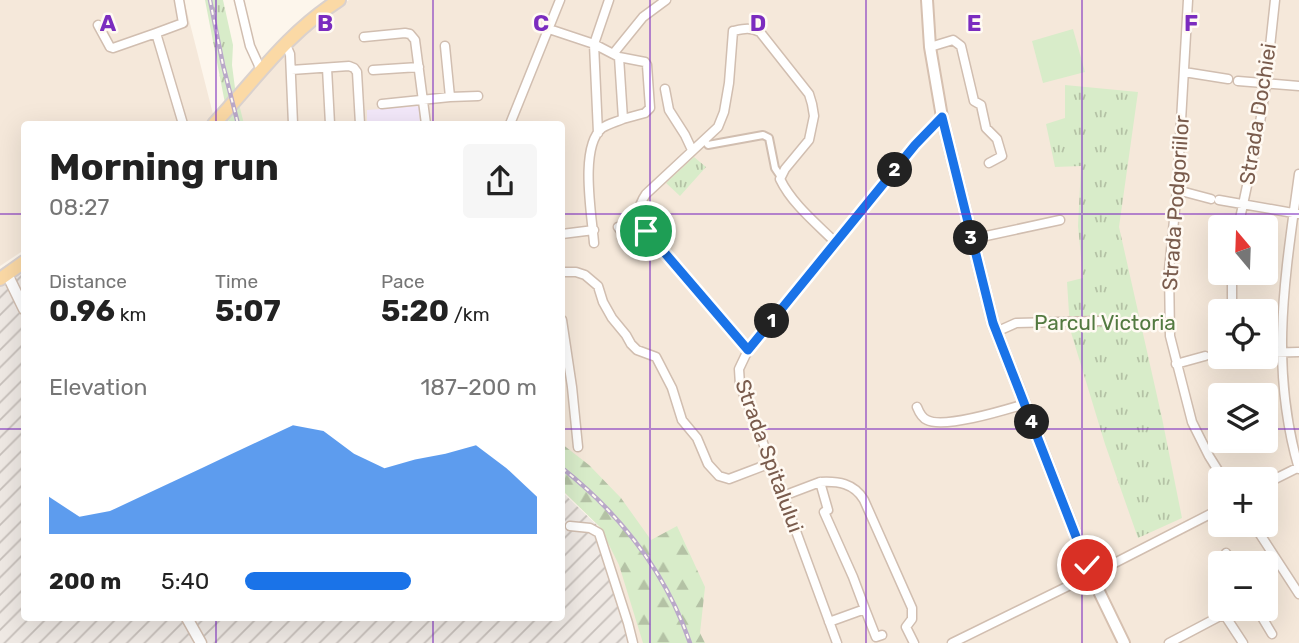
<!DOCTYPE html>
<meta charset="utf-8">
<style>
:root{--surface:#fff;--page:#f6f6f6;--text:#222;--muted:#767676;--accent:#1a73e8}
body{margin:0;font-family:Rubik,sans-serif;background:var(--page);color:var(--text);height:100vh;display:flex;flex-direction:column;font-size:26px;white-space:nowrap}
*{box-sizing:border-box;margin:0}
p{font-size:23px;color:var(--muted)}
.icon{flex:none;width:38px;height:38px;fill:none;stroke:currentColor;stroke-width:2;stroke-linecap:round;stroke-linejoin:round}
.map{position:relative;flex:1;overflow:hidden}
.side{position:absolute;left:21px;top:121px;width:544px;height:500px;display:flex;flex-direction:column;background:var(--surface);border-radius:7px;box-shadow:0 7px 28px #0002}
.side>*{flex:none}
.needle{width:46px;rotate:341deg}
.buttons{position:absolute;left:1208px;top:215px;display:grid;gap:14px}
.buttons a{display:grid;place-items:center;width:70px;height:70px;border-radius:7px;background:var(--surface);box-shadow:0 7px 28px #0002;font-size:35px}
.pin{position:absolute;display:grid;place-items:center;width:60px;height:60px;color:#fff;margin:-30px;border:4px solid #fff;border-radius:50%;box-shadow:0 2px 7px #0007}
.km{position:absolute;width:35px;height:35px;margin:-18px;border-radius:50%;background:#222;color:#fff;font-size:19px;line-height:35px;text-align:center}
.round{display:grid;place-items:center;flex:none;width:74px;height:74px;border-radius:7px;background:var(--page)}
.headline{display:flex;align-items:center;justify-content:space-between;height:119px;padding:0 28px}
h1{font-size:38px;font-weight:700;line-height:52px}
.stats{display:grid;grid-template-columns:repeat(3,1fr);gap:10px;height:119px;padding:7px 28px}
.stats div{display:grid;align-content:center}
.stats b{font-size:30px;font-weight:700}
.stats small{font-size:19px;font-weight:400}
.stats p{font-size:19px}
.chart{height:196px;padding:14px 28px}
.chart p{display:flex;justify-content:space-between}
.chart svg{width:100%;height:126px;margin-top:7px;fill:var(--accent);opacity:.7}
ul{padding:0 28px;list-style:none;font-size:23px}
li{display:grid;grid-template-columns:112px 84px 1fr;align-items:center;height:52px}
li i{height:18px;border-radius:9px;background:var(--accent)}
.map>svg:first-child{display:block}
</style>
<div class="map">
<svg width="1299" height="643" viewBox="0 0 1299 643">
<defs>
<pattern id="industrial-furrows" width="10" height="10" patternUnits="userSpaceOnUse" patternTransform="scale(1.75)"><rect width="10" height="10" fill="#efe9e4"/><path d="M-1 1l2-2M0 10L10 0M9 11l2-2" fill="none" stroke="#c7c0bb"/></pattern>
<pattern id="grass-tufts" width="24" height="20" patternUnits="userSpaceOnUse" patternTransform="scale(1.75)"><rect width="24" height="20" fill="#d8ecc9"/><path d="M3 7l-1-3M5 7V3M7 7l1-3M15 17l-1-3M17 17v-4M19 17l1-3" fill="none" stroke="#b4c2a5"/></pattern>
<pattern id="forest-firs" width="22" height="20" patternUnits="userSpaceOnUse" patternTransform="scale(1.75)"><rect width="22" height="20" fill="#d8ecc9"/><path d="M5 1l3.5 6h-7zM16 11l3.5 6h-7z" fill="#b4c2a5"/></pattern>
</defs>
<rect width="100%" height="100%" fill="#fdf6ec"/>
<!-- residential -->
<path fill="#f5e8da" fill-rule="evenodd" d="M0,0H184L214,118L205,124H24V250L0,266Z
M349,0H1299V643H638L600,527L562,490V124H221L303,32ZM1220,228H1265V273H1220ZM1220,312H1265V357H1220ZM1220,396H1265V441H1220ZM1220,480H1265V525H1220ZM1220,564H1265V609H1220Z"/>
<!-- industrial -->
<path fill="url(#industrial-furrows)" d="M24,253V618H562V492L599,527L637,643H0V269Z"/>
<!-- education -->
<path fill="#f3e8fa" d="M419,106L420,124H367V110Z"/>
<!-- grass -->
<path fill="url(#grass-tufts)" d="M205,0H223L233,45L232,65L235,88L244,124H229Z
M1065,85L1138,92L1119,227L1162,418L1182,518L1138,538L1105,444L1070,329L1067,282L1083,278L1078,226L1081,166L1055,167L1046,124L1065,118Z
M694,157L706,167L680,196L666,183Z"/>
<!-- forest -->
<path fill="url(#forest-firs)" d="M562,444L589,465L621,498L651,540L677,526L705,587L700,633L705,643H643L619,565L600,527L562,490Z"/>
<!-- garden -->
<path fill="#d8ecc9" d="M1073,29L1085,72L1043,83L1032,41Z"/>
<g fill="none" stroke-linecap="round" stroke-linejoin="round">
<defs>
<path id="pedestrian" d="M704,140L708,145L763,135L769,138L775,168L781,177"/>
<path id="minor" d="M179,0L183,23L156,33L183,124
M239,0L250,46L261,70
M1188,0L1177,190L1169,270L1170,336L1192,422L1209,456L1224,480
M98,25L110,47L113,48L156,33
M549,29L594,44L619,57L645,62L647,65L650,108L645,113L623,119L619,57
M364,37L405,33L410,34L415,40L426,124
M285,43L290,54L293,124
M445,46L450,97
M930,47L953,40L961,46L974,101L981,105L986,128L997,139L1002,156L989,163
M613,54L643,17L666,0
M327,68L330,124
M291,70L349,66L354,68L357,72L360,124
M373,70L419,67
M1184,72L1228,79
M1238,81L1299,86
M665,89L669,110L685,135L692,150
M382,104L450,97L478,96
M510,124L560,0
M598,133L594,44L609,0
M1299,174C1285,277 1269,366 1299,469
M1177,190L1211,199
M1219,200L1299,214
M618,227L621,231L641,224
M1238,228L1259,129L1266,84L1275,0
M562,234L594,230
M972,239L1060,220
M594,243C592,216 579,147 602,128C608,124 616,122 623,119
M562,272H576L585,275L598,286L603,302L612,318L626,335L631,344L637,350L656,357L672,388L682,420L697,438L708,464L719,476L729,479L771,463
M1232,273V312
M562,320L572,387L578,447
M996,332L1016,323L1100,321
M748,350L646,231C637,217 637,207 646,194L718,127L724,112L729,83L733,31C743,29 750,27 760,32L809,94L812,104L814,116L809,140L785,169L780,179C792,204 817,224 836,243
M1265,353L1299,352
M1216,355H1220
M1176,364L1205,356
M917,407C919,412 922,418 927,420C944,429 1005,410 1025,404
M820,482C838,481 854,483 864,500L912,608V619L906,627L914,643
M1265,484L1299,467
M783,496L820,482L828,510L824,512L853,577L865,609
M1254,525L1299,594
M570,526L590,528L599,533L628,623L633,643
M1226,553L1232,564
M1257,609L1272,634
M829,622L865,609L876,637L882,635
M837,643L771,463L740,385L739,369L748,350L915,145L942,117
M952,643L1101,570L1220,509
M1169,643L1224,614L1243,643"/>
<path id="tertiary" d="M7,274L24,309
M187,618L201,643"/>
<path id="secondary" d="M927,0L930,47L942,117L993,323L1091,575L1124,643"/>
<path id="primary" d="M214,124C256,79 286,34 339,0
M0,279L24,262"/>
</defs>
<!-- pedestrian casing -->
<use href="#pedestrian" stroke="#d1beb0" stroke-width="10"/>
<!-- minor casing -->
<use href="#minor" stroke="#d1beb0" stroke-width="11"/>
<!-- tertiary casing -->
<use href="#tertiary" stroke="#d1beb0" stroke-width="13"/>
<!-- secondary casing -->
<use href="#secondary" stroke="#d6c0b0" stroke-width="14"/>
<!-- primary casing -->
<use href="#primary" stroke="#dad1cd" stroke-width="16"/>
<!-- pedestrian -->
<use href="#pedestrian" stroke="#fff" stroke-width="6"/>
<!-- minor -->
<use href="#minor" stroke="#fff" stroke-width="8"/>
<!-- tertiary -->
<use href="#tertiary" stroke="#fff" stroke-width="10"/>
<!-- secondary -->
<use href="#secondary" stroke="#fff" stroke-width="10"/>
<!-- primary -->
<use href="#primary" stroke="#fbd9a5" stroke-width="12"/>
<defs>
<path id="rail" d="M210,0L223,65L238,124
M562,468C620,514 666,573 690,643"/>
</defs>
<!-- rail casing -->
<use href="#rail" stroke="#b9a8c9" stroke-width="4.5"/>
<!-- rail -->
<use href="#rail" stroke="#fffaf3" stroke-width="2" stroke-dasharray="5" stroke-linecap="butt"/>
</g>
<g fill="none" stroke-linecap="round" stroke-linejoin="round">
<defs>
<path id="route" d="M646,231L748,350L915,145L942,117L993,323L1087,565"/>
</defs>
<!-- route casing -->
<use href="#route" stroke="#fff" stroke-width="14"/>
<!-- route -->
<use href="#route" stroke="#1a73e8" stroke-width="9"/>
</g>
<!-- grid -->
<path fill="none" stroke="#7b2cbf" stroke-width="2" stroke-opacity="0.55" d="M216,0V124M433,0V124M650,0V643M866,0V643M1082,0V643M0,214H24M562,214H1299M0,429H24M562,429H1220M1265,429H1299M216,618V643M433,618V643"/>
<g text-anchor="middle" stroke-width="5" stroke-linejoin="round" paint-order="stroke">
<!-- street labels -->
<g font-size="21" fill="#7a5c4d" stroke="#fffaf3">
<text transform="translate(1258 114) rotate(-81)" y="7">Strada Dochiei</text>
<text transform="translate(1176 203) rotate(-86)" y="7">Strada Podgoriilor</text>
<text transform="translate(769 456) rotate(70)" y="7">Strada Spitalului</text>
</g>
<!-- park labels -->
<g font-size="21" fill="#537a41" stroke="#fffaf3">
<text x="1105" y="330">Parcul Victoria</text>
</g>
</g>
<g font-size="23" text-anchor="middle" font-weight="bold" fill="#7b2cbf" stroke="#fffaf3" stroke-width="5" stroke-linejoin="round" paint-order="stroke">
<text x="108" y="31">A</text>
<text x="325" y="31">B</text>
<text x="541" y="31">C</text>
<text x="758" y="31">D</text>
<text x="974" y="31">E</text>
<text x="1191" y="31">F</text>
</g>
</svg>
<div class="buttons">
<a><svg class="needle" viewBox="-14 -14 28 28"><path d="M0-13l5 13h-10z" fill="#e53935"/><path d="M0 13l5-13h-10z" fill="#767676"/></svg></a>
<a><svg class="icon" aria-label="locate" viewBox="0 0 24 24"><circle cx="12" cy="12" r="6"/><path d="M12 2v4M12 18v4M2 12h4M18 12h4"/></svg></a>
<a><svg class="icon" aria-label="layers" viewBox="0 0 24 24"><path d="M12 4l9 5-9 5-9-5zM3 14l9 5 9-5"/></svg></a>
<a>+</a>
<a>−</a>
</div>
<div class="pin" style="left:646px;top:231px;background:#1e9e55"><svg class="icon" aria-label="arrive" viewBox="0 0 24 24"><path d="M6 21V4h12l-3 4 3 4H6"/></svg></div>
<div class="pin" style="left:1087px;top:565px;background:#d93025"><svg class="icon" aria-label="check" viewBox="0 0 24 24"><path d="M5 12l5 5 9-10"/></svg></div>
<b class="km" style="left:772px;top:321px">1</b>
<b class="km" style="left:895px;top:170px">2</b>
<b class="km" style="left:971px;top:238px">3</b>
<b class="km" style="left:1032px;top:422px">4</b>
<section class="side">
<div class="headline"><div><h1>Morning run</h1><p>08:27</p></div><a class="round"><svg class="icon" aria-label="share" viewBox="0 0 24 24"><path d="M12 15V3M7 8l5-5 5 5M5 13v7h14v-7"/></svg></a></div>
<div class="stats">
<div><p>Distance</p><b>0.96<small> km</small></b></div>
<div><p>Time</p><b>5:07</b></div>
<div><p>Pace</p><b>5:20<small> /km</small></b></div>
</div>
<div class="chart"><p><span>Elevation</span>187–200 m</p>
<svg viewBox="0 0 160 44" preserveAspectRatio="none"><path d="M0 44V31L10 38L20 36L30 31L40 26L50 21L60 16L70 11L80 6L90 8L100 16L110 21L120 18L130 16L140 13L150 21L160 31V44z"/></svg>
</div>
<ul>
<li><b>200 m</b>5:40<i style="width:57%"></i></li>
</ul>
</section>
</div>
